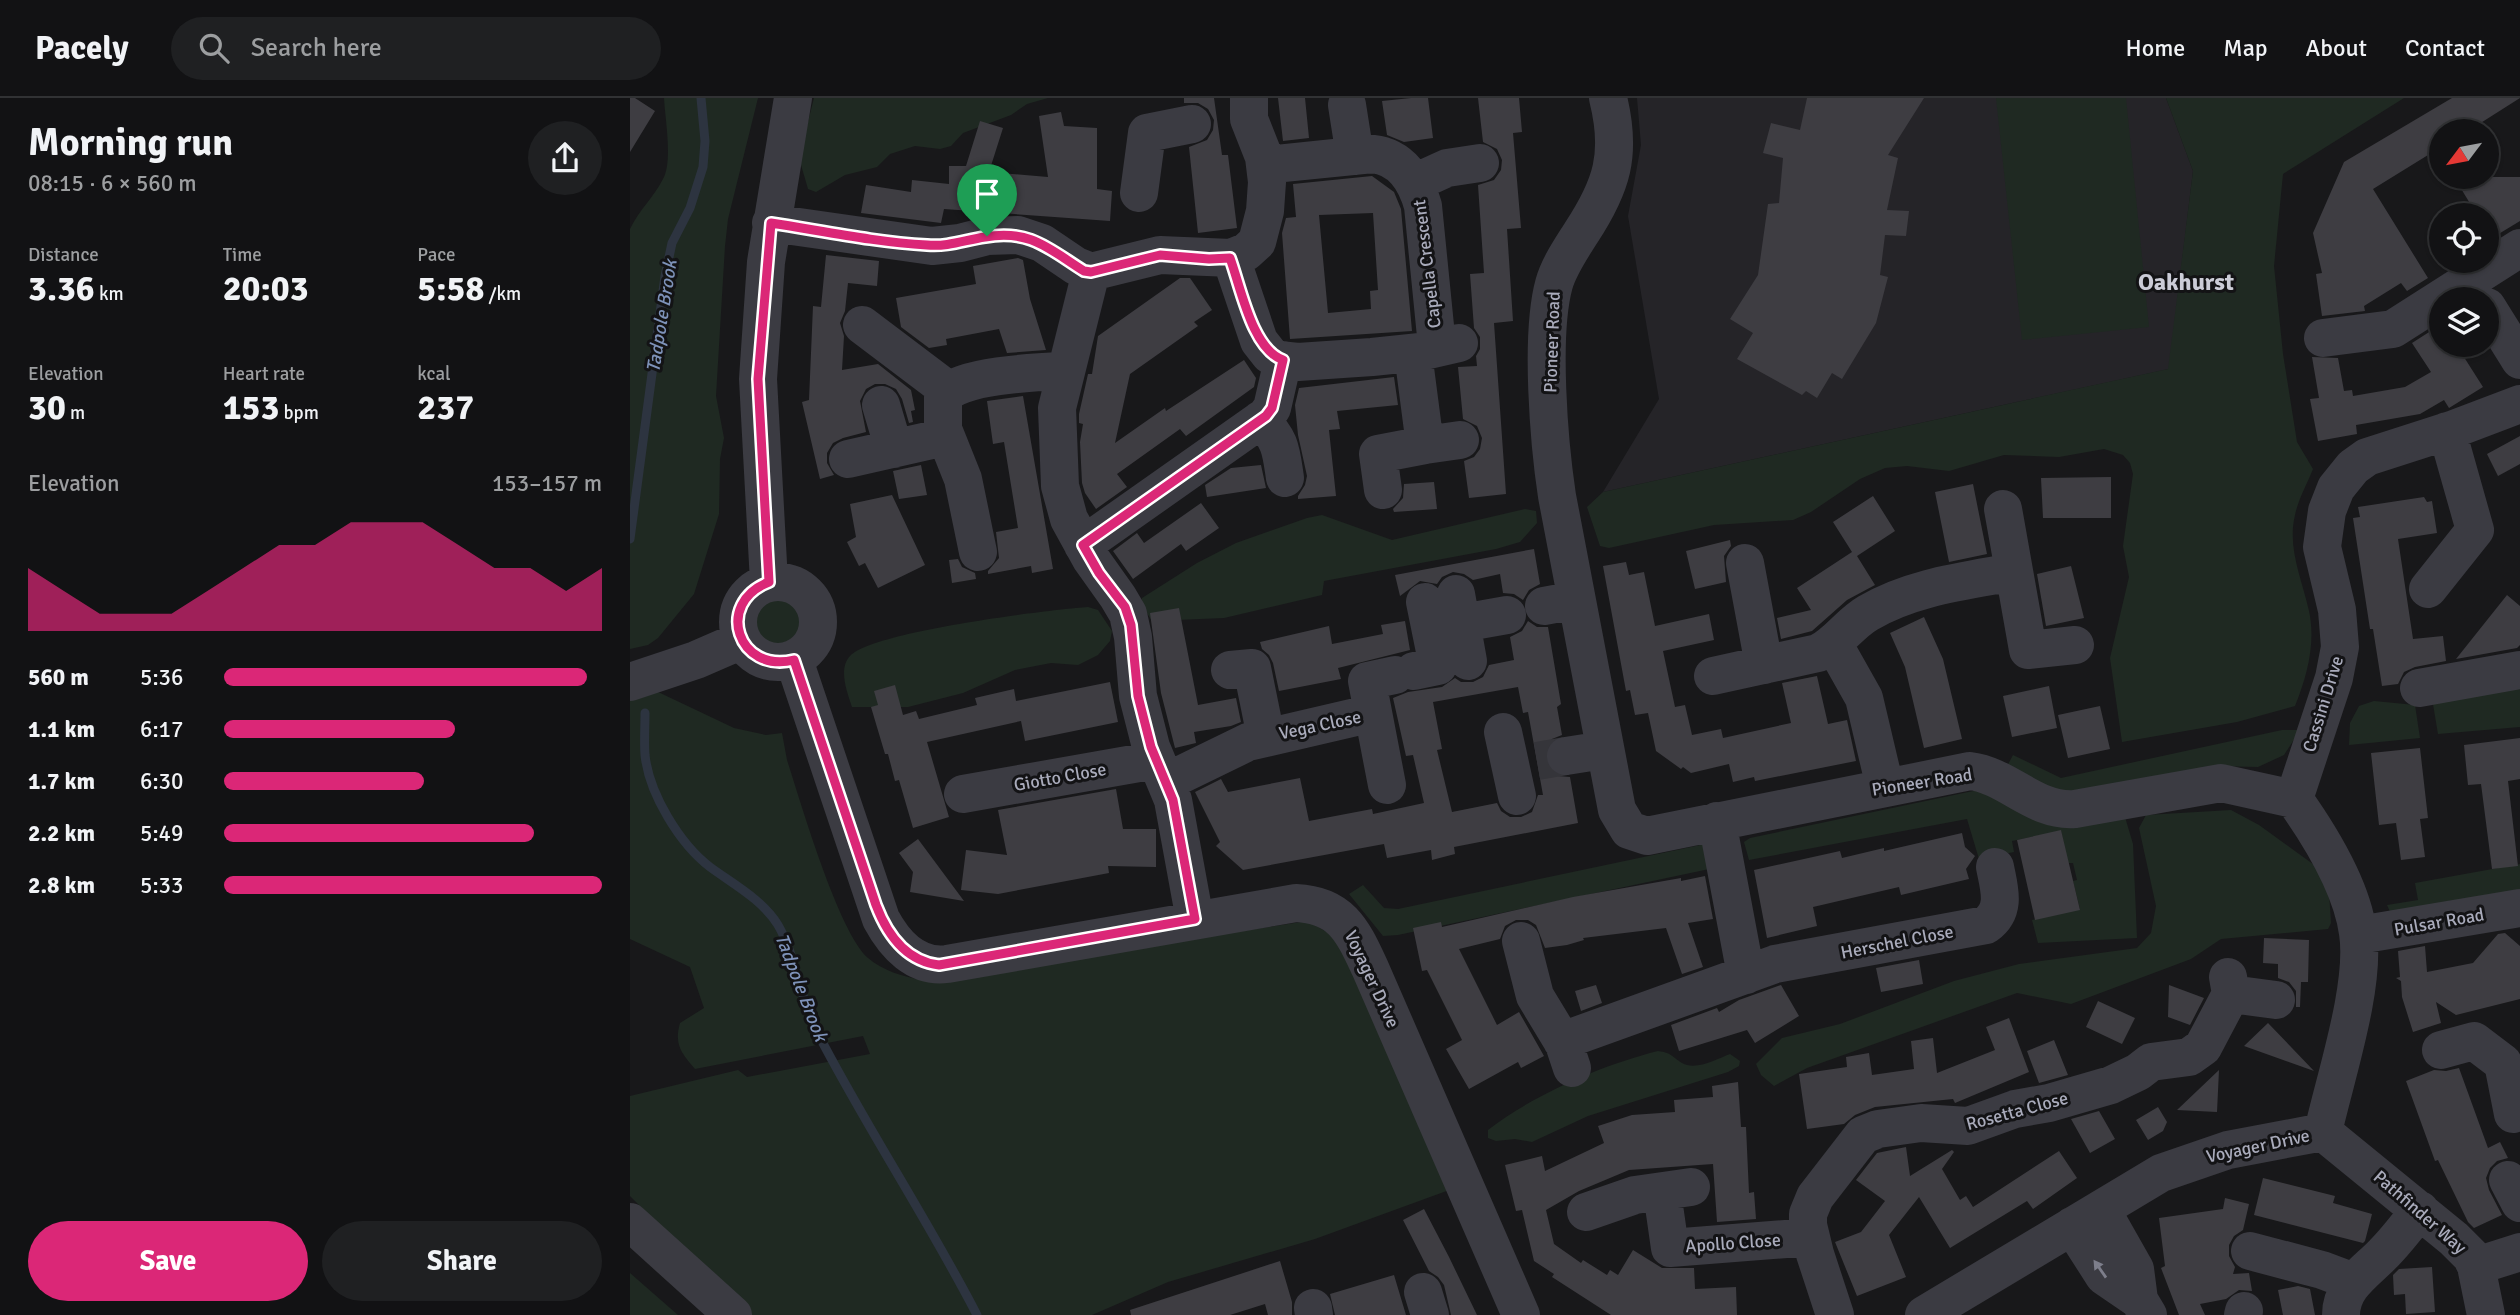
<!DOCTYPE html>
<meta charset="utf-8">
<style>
:root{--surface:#121214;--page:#1f2022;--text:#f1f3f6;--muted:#9c9ea0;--line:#313234;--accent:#db2777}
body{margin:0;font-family:Signika,sans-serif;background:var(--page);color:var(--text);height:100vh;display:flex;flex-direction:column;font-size:26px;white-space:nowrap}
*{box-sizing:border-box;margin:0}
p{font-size:23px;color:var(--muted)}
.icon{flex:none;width:38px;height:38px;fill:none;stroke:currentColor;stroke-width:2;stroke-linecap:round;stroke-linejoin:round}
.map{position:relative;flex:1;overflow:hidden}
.details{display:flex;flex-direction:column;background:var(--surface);width:630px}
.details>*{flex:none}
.needle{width:46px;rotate:238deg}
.fabs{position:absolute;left:1799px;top:21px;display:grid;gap:14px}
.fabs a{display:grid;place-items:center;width:70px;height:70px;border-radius:50%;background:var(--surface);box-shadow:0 2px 5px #0004,0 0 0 2px var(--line);font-size:35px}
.pin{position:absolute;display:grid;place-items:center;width:60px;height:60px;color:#fff;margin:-72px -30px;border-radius:50% 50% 50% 0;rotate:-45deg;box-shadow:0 0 7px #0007}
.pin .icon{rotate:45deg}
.round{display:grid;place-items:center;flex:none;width:74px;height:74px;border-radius:37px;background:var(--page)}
.headline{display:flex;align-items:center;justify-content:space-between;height:119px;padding:0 28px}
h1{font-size:38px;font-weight:800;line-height:52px}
.stats{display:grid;grid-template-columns:repeat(3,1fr);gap:10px;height:119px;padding:7px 28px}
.stats div{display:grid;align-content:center}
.stats b{font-size:35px;font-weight:800}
.stats small{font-size:19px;font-weight:400}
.stats p{font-size:19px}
.chart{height:196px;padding:14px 28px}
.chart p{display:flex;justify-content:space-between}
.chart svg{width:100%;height:126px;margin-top:7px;fill:var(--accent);opacity:.7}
.primary-button{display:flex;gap:14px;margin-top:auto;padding:14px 28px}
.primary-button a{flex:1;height:80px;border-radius:42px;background:var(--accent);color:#fff;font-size:28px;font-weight:800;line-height:80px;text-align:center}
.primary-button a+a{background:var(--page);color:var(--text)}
ul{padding:0 28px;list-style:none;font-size:23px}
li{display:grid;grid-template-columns:112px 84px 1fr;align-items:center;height:52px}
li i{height:18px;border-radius:9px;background:var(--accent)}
header{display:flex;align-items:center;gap:42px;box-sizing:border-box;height:98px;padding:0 35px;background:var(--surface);border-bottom:2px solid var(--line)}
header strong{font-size:33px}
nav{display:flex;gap:38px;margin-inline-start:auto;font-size:24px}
.search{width:490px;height:63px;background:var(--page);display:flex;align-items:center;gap:18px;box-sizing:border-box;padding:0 24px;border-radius:38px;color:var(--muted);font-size:26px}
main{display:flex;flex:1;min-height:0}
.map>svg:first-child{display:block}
</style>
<header>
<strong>Pacely</strong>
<div class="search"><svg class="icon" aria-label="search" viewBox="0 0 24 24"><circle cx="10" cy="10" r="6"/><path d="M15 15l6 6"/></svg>Search here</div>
<nav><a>Home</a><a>Map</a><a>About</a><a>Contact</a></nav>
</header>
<main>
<section class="details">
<div class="headline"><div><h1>Morning run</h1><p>08:15 · 6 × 560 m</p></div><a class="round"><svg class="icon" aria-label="share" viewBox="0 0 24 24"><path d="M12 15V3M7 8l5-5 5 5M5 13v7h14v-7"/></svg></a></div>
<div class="stats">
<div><p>Distance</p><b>3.36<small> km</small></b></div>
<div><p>Time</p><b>20:03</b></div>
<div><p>Pace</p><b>5:58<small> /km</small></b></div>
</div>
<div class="stats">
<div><p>Elevation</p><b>30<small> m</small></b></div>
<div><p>Heart rate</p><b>153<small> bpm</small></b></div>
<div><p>kcal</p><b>237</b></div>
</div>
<div class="chart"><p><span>Elevation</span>153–157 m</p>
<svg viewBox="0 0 160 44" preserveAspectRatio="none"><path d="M0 44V22L10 30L20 38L30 38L40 38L50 30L60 22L70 14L80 14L90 6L100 6L110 6L120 14L130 22L140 22L150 30L160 22V44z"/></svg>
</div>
<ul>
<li><b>560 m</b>5:36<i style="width:96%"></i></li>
<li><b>1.1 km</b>6:17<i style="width:61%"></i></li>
<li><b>1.7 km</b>6:30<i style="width:53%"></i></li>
<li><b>2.2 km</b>5:49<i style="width:82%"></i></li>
<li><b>2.8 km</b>5:33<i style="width:100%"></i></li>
</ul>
<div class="primary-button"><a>Save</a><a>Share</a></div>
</section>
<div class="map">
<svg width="1890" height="1217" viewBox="0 0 1890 1217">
<rect width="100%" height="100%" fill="#18181a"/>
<!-- built -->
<path fill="#252428" d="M1007,0H1536L1563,73L1539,271L973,394L1029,301L998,118L1011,47Z"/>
<!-- green -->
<path fill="#1f2922" d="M34,0H128L98,121L95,148L86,298L94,340L90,361L89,416L64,496L28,540L18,547L0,551V131C9,112 24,99 33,81C43,63 35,21 34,0Z
M184,0H418L397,6L381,17L333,35L321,48L310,51L285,48L260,56L247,69L215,77L186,94L178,91L169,60Z
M1366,0H1496L1519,229L1392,242Z
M1536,0H1774L1653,76L1644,168L1653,256L1667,344L1683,371C1677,386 1668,402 1665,417C1657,450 1672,481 1679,513C1686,545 1677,578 1665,608L1607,624L1492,644L1480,560L1499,479L1493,448L1503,376L1500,365L1493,357L1474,351L1429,359L1374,357L1319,373L1277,368L1255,370L1230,381L1181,414L1163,422L1084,427L979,450L970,448L957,409L973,394L1538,271L1563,73Z
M895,411L906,413L907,425L890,444L866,451L694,483L692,497L594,520L522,523L511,506L512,500L567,465L606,445L677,420L692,417L762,442Z
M121 524a25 25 0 1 1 50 0a25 25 0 1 1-50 0Z
M458,509L468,512L482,533L480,543L468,557L448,567L421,565L385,572L333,595L278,609H222C217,594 208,571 220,558C243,533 418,512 458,509Z
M1890,580V629L1808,636L1801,594Z
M26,593L104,630L136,637L152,635L157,662C171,705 208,833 238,860C253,873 272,878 292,882L678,823L712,843L822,1091L685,1141L538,1184L462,1217H119L0,1098V998L108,972L117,979L240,956L233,938L65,971C51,955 44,946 50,925L74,910L60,869L0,841V598Z
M1744,603L1785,607L1790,640L1719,647L1720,625L1729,608Z
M1652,632H1670L1654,657L1628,669L1586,668L1448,696L1420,693L1376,670L1383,657L1431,680Z
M1348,692L1495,719L1503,746L1507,840L1408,845L1402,822L1450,811L1443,783L1447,782L1443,765H1438L1431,733L1382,743L1384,754L1349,761L1337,721L1119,762L1114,744L1120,740Z
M1601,712L1629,727L1687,769L1699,794L1701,825L1698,831L1591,841L1561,861L1441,906L1387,895L1177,970L1144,988L1131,977L1126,966L1152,940L1210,926L1324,883L1389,866L1507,850L1521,835L1526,808L1509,730L1516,717Z
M1080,745L1084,770L768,837L753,838L719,796L733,787L754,810L768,811Z
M1890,766V799L1765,825L1757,807L1788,802L1785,785Z
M1028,953C1042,955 1041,958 1052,965C1066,973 1087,961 1100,956L1110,963L1109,968L1098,974L958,1018L902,1044L885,1041L866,1043L858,1040V1032C903,997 972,967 1028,953Z
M0,1175L48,1217H0Z"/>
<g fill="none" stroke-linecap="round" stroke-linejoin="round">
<!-- stream -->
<path stroke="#2d3440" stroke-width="9" d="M0,441L35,178L42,145L60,110L73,69L75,43L71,0
M15,615C15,629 14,644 15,657C19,696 50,746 80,769C103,786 133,802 148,827C167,860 169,899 186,932C236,1029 297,1120 347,1217"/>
</g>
<!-- building -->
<path fill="#3e3d42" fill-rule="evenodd" d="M0,0H5L25,13L0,54Z
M554,0H584L592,57H598L607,130L568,135L559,49L577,42L583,32L584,22L578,11L568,5H554Z
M648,0H675L679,40L653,43Z
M781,0H798L803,40L774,44L757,37L752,3Z
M848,0H889L892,34L883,35L891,130L877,131L883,223L864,225L876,396L839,400L834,363L844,359L850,351L852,340L847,328L833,321L828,269L847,268L846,258L850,251V239L844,230L840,176L854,175L848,87L864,82L871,72L872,62L867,51L853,44Z
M1177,0H1294L1258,57L1268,60L1257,112L1279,113L1276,138L1255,137L1250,177L1258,179L1246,225L1212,281L1202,275L1187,300L1176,293L1172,297L1107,261L1123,235L1100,221L1128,177L1138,106L1149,105L1153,60L1133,55L1141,25L1170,32Z
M1822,0H1890L1838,33H1811V49L1743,91L1798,180L1777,193L1771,185L1734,208L1735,213L1692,218L1686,176L1692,175L1683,135L1714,64Z
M431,14L434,28L467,30V91L482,93L480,123L314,111L311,125L231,115L236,87L281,94L282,82L319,86V68H336L350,23L373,30L359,74L418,79L409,18Z
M742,78L764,94L771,111L782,233L660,241L652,135L656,120L666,119L663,86ZM743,115L748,192L740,193L741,211L698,215L689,117Z
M1824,79H1890V123L1857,143V117H1847Z
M196,157L249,163L247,188L218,185L215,213L210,225L214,238L212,272L248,266L281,292L285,312L281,313L283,324L279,325L272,301L266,291L255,286H245L236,291L230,303L236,334L213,340L203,345L197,355V365L204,377L190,381L172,304L179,302L183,208L191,209Z
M388,160L393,162L400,201L416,252L377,255L369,231L316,241L317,247L299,250L271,229L266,200L346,186L343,168Z
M550,180H560L582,212L564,224L568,228L500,276L485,345L535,310L536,313L614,262L626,280L624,289L556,338L550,331L487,376L497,389L466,411L455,395L452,385L450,344L453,326L449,325V316L458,276H462L468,238Z
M1807,229L1811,235V247H1818L1826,259L1832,256L1853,289L1819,310L1814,302L1790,316L1726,327L1727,336L1688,343L1680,301L1689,300L1682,259L1708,260L1714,293L1722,292L1723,298L1775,289L1801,274L1782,245Z
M764,279L768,307L707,313L710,331L699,332L706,398L668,401V398L675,387L677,378L668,337L665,307L669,290Z
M393,298L423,471L402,475L401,468L358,476V473L369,460L366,434L388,430L374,344L363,346L357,303Z
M1890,338V366L1868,378L1857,356Z
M291,367L297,397L269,401L263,373Z
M631,367L636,390L577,399L575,387L601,370Z
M1481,379V420H1413L1411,380Z
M804,384L807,411L764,414L763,411L773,400L774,386Z
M1343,386L1357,456L1319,464L1305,394Z
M262,397L295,467L248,490L235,465L229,468L217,444L226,439L220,406Z
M1243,398L1265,433L1227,458L1245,487L1217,502L1182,533L1151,541L1147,520L1181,512L1167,490L1222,454L1203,424Z
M1794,399L1797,404L1802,403L1807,435L1768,441L1783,541L1813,538L1816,563L1785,569L1774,574L1768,586L1752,588L1743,531H1740L1723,420L1730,419L1728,409Z
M571,405L589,430L556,453L551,446L503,481L483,453L507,435L514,445Z
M1100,442L1101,448L1094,458L1096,484L1065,491L1056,453Z
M904,451L910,486L899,492L893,502L884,496L873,495L870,476L843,482L834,476L823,474L812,479L807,486L790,483L770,498L765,477Z
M328,461L332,469L345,475L346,481L322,485L319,462Z
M996,464L999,477L1014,474L1025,528L1079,516L1084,542L1033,553L1045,609L1055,607L1062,637L1091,631L1093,640L1161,625L1152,585L1187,578L1198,626L1217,622L1226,663L1125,683L1124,679L1103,684L1099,666L1061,675L1053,669L1051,671L1026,653L1018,615L1005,617L1000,592L996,593L973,468Z
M1441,468L1454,520L1416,528L1407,476Z
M1877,497L1890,508V547L1887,550L1826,561Z
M549,510L568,607L606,600L611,624L601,628L564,634L566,645L545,650L531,595L520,515Z
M1294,519L1313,561L1332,641L1294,650L1275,569L1260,535Z
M775,523L780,552L708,570L711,581L649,593L643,565L639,557L632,551L630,544L699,528L702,546L753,536L751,527Z
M898,523L907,529H918L931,606L927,609L932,637L922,641L916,650L914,661L919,671L928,678L940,679L948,725L824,749L825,756L802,762L801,752L757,760L754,746L613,772L586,748L590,744L565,694L591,681L598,694L670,680L679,723L742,711L743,716L794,705L783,657L776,658L763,600L778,594L812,589L825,580L831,584H843L853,579L859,567L884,562L880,539L892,533ZM888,589L893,615L898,614L913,697H908L902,714L891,719H880L871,713L867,705L822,714L807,652L812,651L803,604Z
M480,584L488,624L395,643L391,623L297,644L319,719L283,730L269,682L265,683L258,656H255L241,609L248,607L244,593L265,587L273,617L286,613L289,621L347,607L345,600L384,591L386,603Z
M1419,588L1427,630L1382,639L1373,598Z
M1470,608L1480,651L1438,660L1428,617Z
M1890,640V681L1878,683L1888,768L1862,771L1851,686L1838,687L1834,647Z
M1790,650L1798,720L1790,721L1795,759L1771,762L1766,725L1749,727L1741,655Z
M486,691L493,731H526V769L478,768L479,775L368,796L331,792L336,752L377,757L368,712Z
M1431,732L1450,812L1405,822L1387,742Z
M1332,735L1335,749L1345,758L1336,771L1339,781L1271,797L1269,789L1183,809L1187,828L1137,840L1124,772L1210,753L1212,760L1254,750V753Z
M288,741L334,803L280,794L283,774L269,755Z
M1075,778L1083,821L1058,825L1073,869L1052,876L1036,830L953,840L954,842L937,847L915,850L906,827L898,822H886L875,828L870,841L829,851L867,927L889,914L914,958L891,970L888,964L839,991L816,951L832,942L797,872L792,873L783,830L811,824L812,829L943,799L1051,780V783Z
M1875,835L1890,848V901L1826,917L1806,904L1811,925L1783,934L1772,899L1771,883L1766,880L1770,879L1768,853L1795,848L1797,874L1843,865L1868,836Z
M1634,840L1679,842L1678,884H1671L1670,909H1666V893L1659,884L1648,880V866L1633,865Z
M1289,862L1293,886L1251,894L1246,870Z
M966,887L972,905L951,913L945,893Z
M1151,887L1169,918L1125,945L1117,932L1049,953L1041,927L1087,910L1089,914L1109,902Z
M1539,887L1574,900L1560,927L1538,919Z
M1468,903L1505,920L1492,946L1456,929Z
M1379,920L1399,974L1325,1005L1323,1001L1245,1009L1225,1017L1214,1026L1177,1031L1169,976L1217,969L1216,959L1239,955L1242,977L1284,971L1281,943L1303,940L1307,975L1365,952L1356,929Z
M1638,925L1684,973L1614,948Z
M1424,942L1438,977L1409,985L1397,953Z
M1829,970L1858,1050L1870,1044L1878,1060L1867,1063L1860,1070L1856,1080L1859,1092L1872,1117L1844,1130L1838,1124L1808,1062L1805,1063L1776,983L1804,972L1816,973Z
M1589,972L1587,1014L1547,1012Z
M1108,984L1111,1029H1116L1119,1095L1124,1094L1126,1121L1087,1124L1083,1066L999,1072L949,1093L916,1112L924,1146L951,1165L953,1162L977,1177L980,1172L988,1177L1003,1152L1032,1170H1064L1065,1191L1106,1189L1107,1217H981L922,1179L924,1176L904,1163L892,1112L886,1113L875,1067L912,1058L915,1073L974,1045L968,1028L1002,1017L1045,1014L1044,1002L1083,999L1082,988Z
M1528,1009L1537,1024L1533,1033L1518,1042L1506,1022Z
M1469,1013L1485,1041L1460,1055L1441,1021Z
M1276,1049L1280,1078L1322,1052L1324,1054L1312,1071L1330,1102L1336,1098L1343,1109L1429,1053L1447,1080L1403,1111L1397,1103L1320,1150L1289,1099L1259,1137L1276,1179L1227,1198L1205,1144L1231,1134L1255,1103L1226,1082L1247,1055Z
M1633,1080L1705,1098L1703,1105L1742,1116L1735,1143L1733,1145L1624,1117Z
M1595,1100L1619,1106L1613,1132L1604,1138L1599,1147V1158L1605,1169L1603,1176L1619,1175L1622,1193L1609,1192L1596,1201L1570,1206L1575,1217H1549L1531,1170L1535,1168L1529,1120L1593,1111Z
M794,1111L819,1159L847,1217H821L814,1187L808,1179L799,1173L773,1122Z
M650,1163L662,1204V1217H638L635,1206L600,1217H501L500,1212Z
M1802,1169L1805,1214L1776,1216L1775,1196L1764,1197L1763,1177L1769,1171Z
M764,1177L776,1217H705L700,1196Z
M1668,1188L1680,1191L1685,1217H1653L1648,1192Z"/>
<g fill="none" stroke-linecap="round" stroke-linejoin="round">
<!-- minor-tunnel -->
<path stroke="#35353a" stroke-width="38" stroke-dasharray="38 19" stroke-linecap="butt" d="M907,663L936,658"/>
<!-- minor -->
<path stroke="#3b3b42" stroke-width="38" d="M978,0C992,56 982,88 951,135C941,151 929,168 924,186C910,237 919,345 927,398L987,712L999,732L1017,738L1340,673C1379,678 1404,714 1445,711L1591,685L1664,701
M717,7L725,58
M635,67L743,56C771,59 786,82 793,108L807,248
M784,85L817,70L850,65
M509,95L517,35L562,26
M141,125L302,148L330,145L357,138L388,137L412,145L446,168L461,174L530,157L601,160L616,154L627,144L635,113L637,84L634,59L619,21V0
M601,160L629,243L640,257L649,262L668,264L742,259L790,254L829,245
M461,174L427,310L430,388L439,421L461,461L488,499L498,516L503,539L508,598L521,649L543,702L565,822
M1857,209L1890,262
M232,227L318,292
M1693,240L1763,231L1890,150
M251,307L264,351
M630,322C651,341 651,353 655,380
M795,347L830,342
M218,361L315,339
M753,392L748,356L795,347L783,255
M1373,411L1398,552L1445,547
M453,447L636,318L642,310L653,262
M348,454L333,381L313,331V299C326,277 410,274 435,273
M1115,465L1134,567
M108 524a40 40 0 1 1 80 0a40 40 0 1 1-80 0Z
M139,484L128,281L136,164L163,0
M1798,491L1845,432L1817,333
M826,496L838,563
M914,508L946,502
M832,525L877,517
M1203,545L1234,600L1255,689
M164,562L251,821C265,847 286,870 317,866L666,805C712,807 723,834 740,870L891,1217
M600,572L622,570L636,639
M784,573L808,568L795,504
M1083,578L1188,555C1207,546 1219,526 1238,515C1282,489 1335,483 1384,474
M0,584L66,562L112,542
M1789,590L1890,572
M873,634L887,698
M936,658L974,652
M536,684L618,644L743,615
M757,687L737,583L765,577
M333,696L526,662
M1664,701L1704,580L1710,549L1707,512L1692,449L1697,413L1706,390L1723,369L1737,359L1824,331L1890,306
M1087,723L1116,877
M1729,837L1890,810
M891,843L905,898L934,946L942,970
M1598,879L1601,896L1646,902
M932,943L1145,866L1356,827C1377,812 1369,790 1365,769
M1811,952L1844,943L1873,965L1883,1016
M1693,1034L1824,1141L1841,1158L1846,1168L1890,1154
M1878,1082L1890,1105
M1032,1094L1040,1150L1181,1139
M1471,1111L1505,1171L1509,1202L1518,1217
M956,1114L1005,1097L1061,1089
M0,1124L103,1217
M1442,1128L1474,1178L1509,1202
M1620,1153L1692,1172L1724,1184
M1846,1168L1856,1217
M793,1194L800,1217
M683,1210L684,1217
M1205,1217L1185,1156L1178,1127V1116L1185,1099L1233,1037L1248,1031L1291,1025L1338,1028L1385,1011L1419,1005L1481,987L1508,974L1521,964L1559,959L1573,949L1601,896
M1294,1217L1531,1075L1598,1052L1693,1034C1705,980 1736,888 1728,835C1722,789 1691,739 1664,701
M1613,1217L1614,1213
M1711,1217C1711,1188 1736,1174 1754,1155C1767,1142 1778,1127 1790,1112"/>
</g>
<!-- one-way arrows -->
<defs><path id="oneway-solid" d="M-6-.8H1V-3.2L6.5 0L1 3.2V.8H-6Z" transform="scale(1.75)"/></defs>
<use fill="#7d7e8b" href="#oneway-solid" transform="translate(1470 1171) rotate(-125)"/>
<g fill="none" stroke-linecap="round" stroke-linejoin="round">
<defs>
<path id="route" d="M141,125C193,133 245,144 297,147C318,149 335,142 355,139C400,131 419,151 454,173L461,174L530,157L579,161L600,160C611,190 622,251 653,262L642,310L636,318L453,447L469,475L495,509L501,527L508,598L521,649L543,702L565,821L309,867C275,863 257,836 246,807L164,562C108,576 84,505 139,484L128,281Z"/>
</defs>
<!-- route casing -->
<use href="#route" stroke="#fff" stroke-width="14"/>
<!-- route -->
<use href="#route" stroke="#db2777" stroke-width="9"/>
</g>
<g text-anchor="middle" stroke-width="6" stroke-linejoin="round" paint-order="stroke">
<!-- street labels -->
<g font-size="18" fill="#a9abbb" stroke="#131315">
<text transform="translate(797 166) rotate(-97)" y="6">Capella Crescent</text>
<text transform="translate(922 244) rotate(-88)" y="6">Pioneer Road</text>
<text transform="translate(1693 606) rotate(-73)" y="6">Cassini Drive</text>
<text transform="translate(690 627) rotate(-12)" y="6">Vega Close</text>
<text transform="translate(430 679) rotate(-10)" y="6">Giotto Close</text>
<text transform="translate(1292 684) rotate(-9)" y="6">Pioneer Road</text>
<text transform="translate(1809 824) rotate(-10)" y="6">Pulsar Road</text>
<text transform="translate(1267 844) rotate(-11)" y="6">Herschel Close</text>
<text transform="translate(742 881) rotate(65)" y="6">Voyager Drive</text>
<text transform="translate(1387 1013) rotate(-15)" y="6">Rosetta Close</text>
<text transform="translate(1628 1048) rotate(-12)" y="6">Voyager Drive</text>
<text transform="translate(1790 1114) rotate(41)" y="6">Pathfinder Way</text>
<text transform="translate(1103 1145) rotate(-4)" y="6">Apollo Close</text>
</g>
<!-- water labels -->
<g font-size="19" font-style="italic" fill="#7e92b9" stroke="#131315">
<text transform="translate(31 218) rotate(-81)" y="7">Tadpole Brook</text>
<text transform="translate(172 889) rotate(69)" y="7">Tadpole Brook</text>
</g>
<!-- district labels -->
<g font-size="24" font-weight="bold" fill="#cbccd7" stroke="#131315">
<text x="1556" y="192">Oakhurst</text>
</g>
</g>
</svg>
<div class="fabs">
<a><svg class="needle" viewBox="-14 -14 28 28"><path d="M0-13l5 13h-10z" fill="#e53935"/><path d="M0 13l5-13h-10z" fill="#9c9ea0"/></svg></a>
<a><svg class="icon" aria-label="locate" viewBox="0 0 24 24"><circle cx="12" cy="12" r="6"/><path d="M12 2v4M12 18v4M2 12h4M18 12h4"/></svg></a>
<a><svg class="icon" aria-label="layers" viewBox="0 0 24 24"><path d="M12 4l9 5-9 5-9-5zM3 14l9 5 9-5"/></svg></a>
</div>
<div class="pin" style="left:357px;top:138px;background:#1e9e55"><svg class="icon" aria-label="arrive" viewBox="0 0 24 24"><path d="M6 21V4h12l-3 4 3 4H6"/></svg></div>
</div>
</main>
